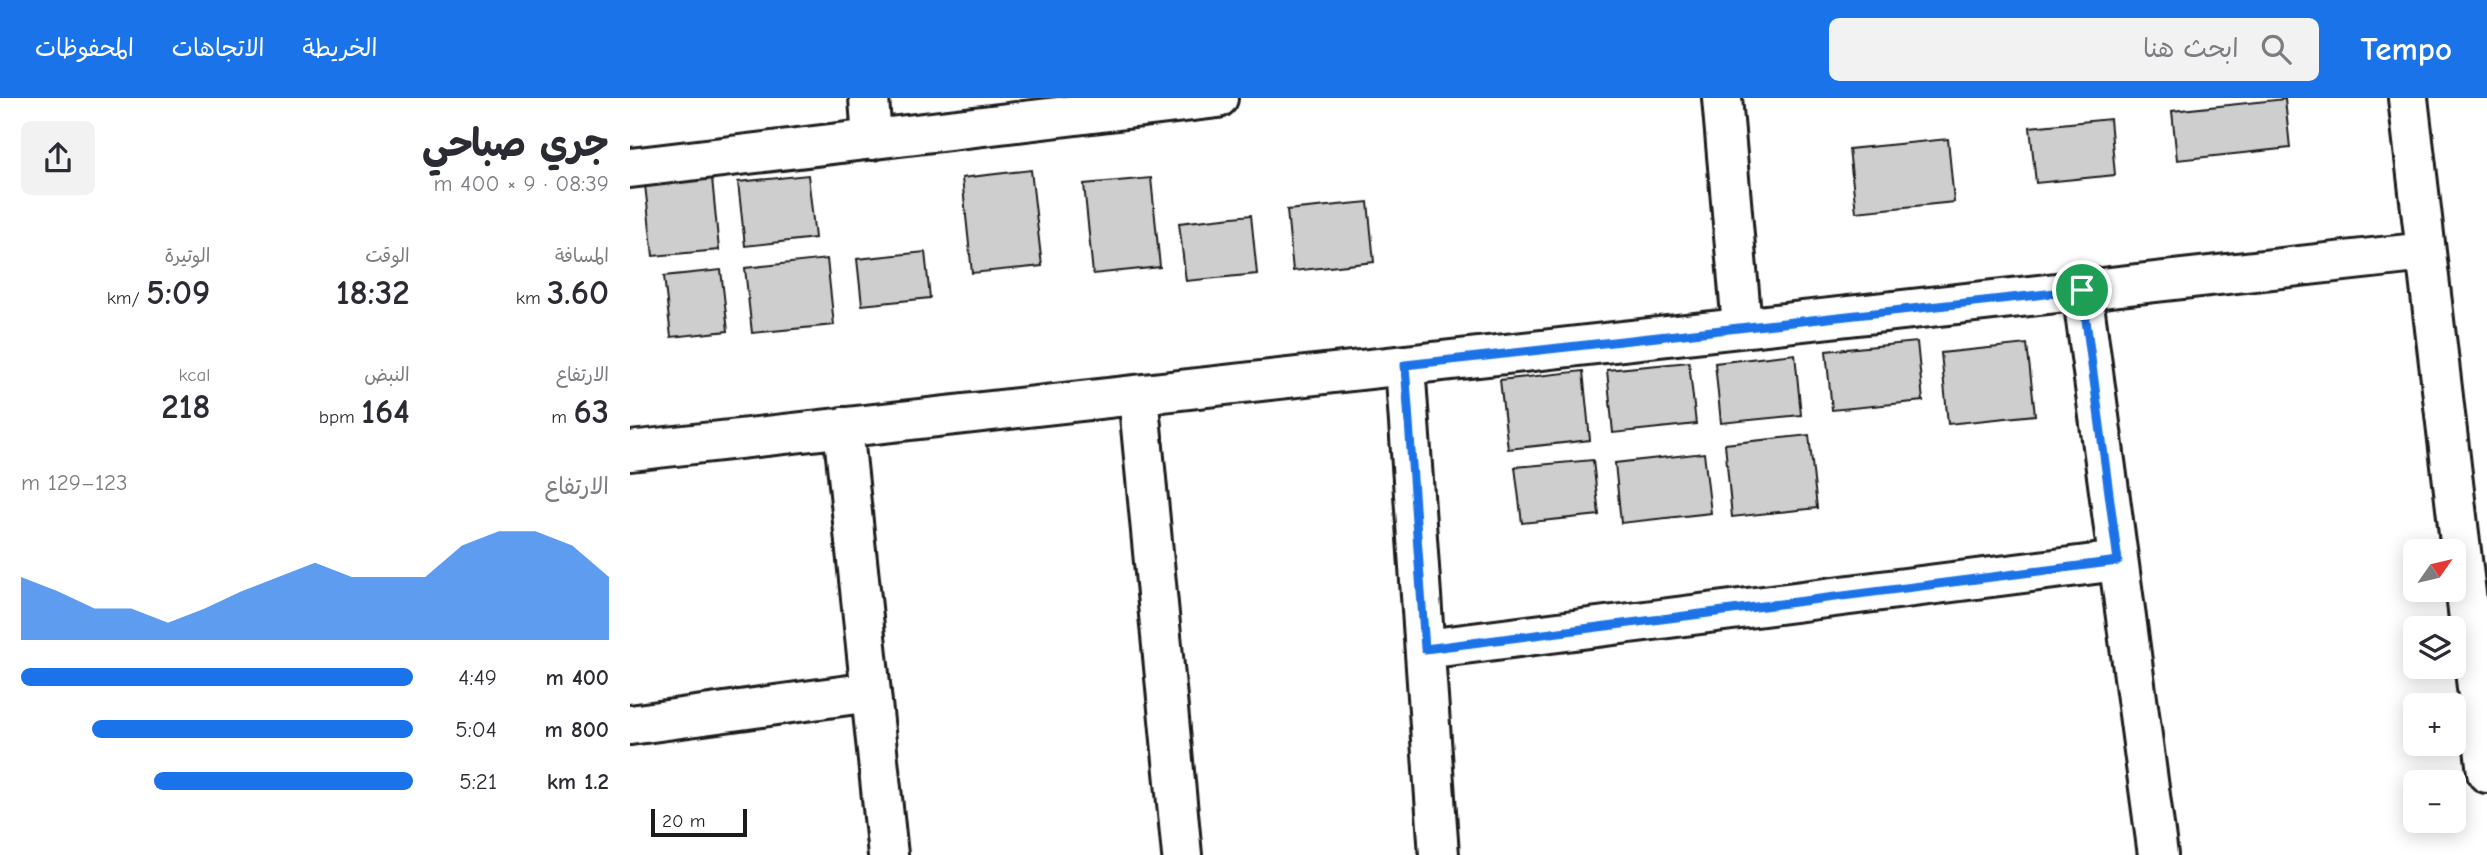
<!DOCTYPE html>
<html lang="ar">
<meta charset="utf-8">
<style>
:root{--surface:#fff;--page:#f2f2f3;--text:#2b2b33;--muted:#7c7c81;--accent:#1a73e8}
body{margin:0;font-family:"Comic Neue","Playpen Sans Arabic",sans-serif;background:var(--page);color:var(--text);direction:rtl;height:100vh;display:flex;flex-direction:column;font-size:26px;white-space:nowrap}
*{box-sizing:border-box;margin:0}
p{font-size:23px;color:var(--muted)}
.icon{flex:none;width:38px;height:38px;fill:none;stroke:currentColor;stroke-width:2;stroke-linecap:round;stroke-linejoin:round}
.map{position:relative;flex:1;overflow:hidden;direction:ltr}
.drawer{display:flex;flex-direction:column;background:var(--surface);width:630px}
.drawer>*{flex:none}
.needle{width:46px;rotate:56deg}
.fabs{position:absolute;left:1773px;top:441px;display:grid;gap:14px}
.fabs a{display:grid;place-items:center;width:63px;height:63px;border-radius:10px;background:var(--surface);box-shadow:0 4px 18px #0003;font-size:35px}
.scale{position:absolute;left:21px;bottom:18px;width:96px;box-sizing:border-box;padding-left:7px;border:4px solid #1c1c1c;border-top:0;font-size:19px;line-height:24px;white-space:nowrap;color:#1c1c1c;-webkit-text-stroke:5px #fff;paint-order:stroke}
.pin{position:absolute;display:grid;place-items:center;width:60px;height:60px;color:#fff;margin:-30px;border:4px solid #fff;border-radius:50%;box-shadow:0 2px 7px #0007}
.round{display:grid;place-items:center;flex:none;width:74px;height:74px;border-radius:10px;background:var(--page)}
.head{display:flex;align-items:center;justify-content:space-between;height:119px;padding:0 21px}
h1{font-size:38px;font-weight:700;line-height:52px}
.metrics{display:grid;grid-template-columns:repeat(3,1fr);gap:10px;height:119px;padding:7px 21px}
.metrics div{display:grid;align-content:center}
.metrics b{font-size:35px;font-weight:700}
.metrics small{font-size:19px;font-weight:400}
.metrics p{font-size:19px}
.chart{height:196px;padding:14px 21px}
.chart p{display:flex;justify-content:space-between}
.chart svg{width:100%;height:126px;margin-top:7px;fill:var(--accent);opacity:.7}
ul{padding:0 21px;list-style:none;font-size:23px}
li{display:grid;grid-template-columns:112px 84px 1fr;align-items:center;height:52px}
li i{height:18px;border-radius:9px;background:var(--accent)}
header{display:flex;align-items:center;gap:42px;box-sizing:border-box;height:98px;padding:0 35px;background:var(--accent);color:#fff}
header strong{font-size:33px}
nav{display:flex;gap:38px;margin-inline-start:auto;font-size:24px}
.search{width:490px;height:63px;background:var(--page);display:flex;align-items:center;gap:18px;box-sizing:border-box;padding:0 24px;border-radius:10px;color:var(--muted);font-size:26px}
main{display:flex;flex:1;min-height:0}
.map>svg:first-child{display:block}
</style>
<header>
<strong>Tempo</strong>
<div class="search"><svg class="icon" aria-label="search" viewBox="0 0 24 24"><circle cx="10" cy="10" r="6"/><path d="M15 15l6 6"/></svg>ابحث هنا</div>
<nav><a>الخريطة</a><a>الاتجاهات</a><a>المحفوظات</a></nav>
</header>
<main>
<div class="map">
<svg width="1857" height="757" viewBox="0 0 1857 757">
<rect width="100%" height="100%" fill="#fff"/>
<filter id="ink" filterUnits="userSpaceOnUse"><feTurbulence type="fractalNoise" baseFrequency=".0143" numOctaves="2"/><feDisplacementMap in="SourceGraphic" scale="14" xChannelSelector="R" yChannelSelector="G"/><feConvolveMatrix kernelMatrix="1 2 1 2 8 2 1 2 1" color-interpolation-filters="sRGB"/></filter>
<g filter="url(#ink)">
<!-- building -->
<path fill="#cecece" stroke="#1c1c1c" stroke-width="2" d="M1655,1L1660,50L1547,62L1542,13Z
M1480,21L1485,77L1406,85L1400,29Z
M1318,41L1324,104L1226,114L1219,51Z
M401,72L412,168L342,175L332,80Z
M178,77L185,140L115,148L108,84Z
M82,80L89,152L23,158L15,87Z
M521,80L530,169L463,176L454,86Z
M738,104L744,164L663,173L657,112Z
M621,117L627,176L556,183L549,125Z
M295,154L300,200L232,207L227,161Z
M197,161L204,227L122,235L115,170Z
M91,172L98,233L41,239L34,178Z
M1287,244L1293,303L1202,312L1196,253Z
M1397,246L1405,317L1318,326L1311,255Z
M1165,256L1171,317L1091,325L1085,265Z
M1059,264L1066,326L983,335L977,272Z
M953,273L960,342L878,351L870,282Z
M1179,337L1187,410L1102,419L1095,346Z
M1074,355L1081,415L991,425L985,365Z
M963,362L969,417L892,425L885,369Z"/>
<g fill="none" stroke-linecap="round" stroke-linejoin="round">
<defs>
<path id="minor" d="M239,0L242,42
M1092,0L1112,229
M1778,0L1857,675
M0,70L588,0
M1452,192L1528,757
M775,267L809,757
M508,297L552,757
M213,329L258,757
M0,353L1796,154
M795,551L1488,463
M0,627L241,594"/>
</defs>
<!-- minor casing -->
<use href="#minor" stroke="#1c1c1c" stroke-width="44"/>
<!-- minor -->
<use href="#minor" stroke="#fff" stroke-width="38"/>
</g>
</g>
<g fill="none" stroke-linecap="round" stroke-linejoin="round" filter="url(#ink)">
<defs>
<path id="route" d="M1452,192L1488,463L795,551L775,267Z"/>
</defs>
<!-- route casing -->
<use href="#route" stroke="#fff" stroke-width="14"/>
<!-- route -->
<use href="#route" stroke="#1a73e8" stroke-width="9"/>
</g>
</svg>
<div class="fabs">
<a><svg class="needle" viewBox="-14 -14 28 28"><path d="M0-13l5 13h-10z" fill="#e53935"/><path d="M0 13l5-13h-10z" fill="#7c7c81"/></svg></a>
<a><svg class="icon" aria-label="layers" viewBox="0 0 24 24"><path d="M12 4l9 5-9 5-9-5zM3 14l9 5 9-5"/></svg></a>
<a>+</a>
<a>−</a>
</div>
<div class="scale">20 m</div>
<div class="pin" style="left:1452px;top:192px;background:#1e9e55"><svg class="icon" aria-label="arrive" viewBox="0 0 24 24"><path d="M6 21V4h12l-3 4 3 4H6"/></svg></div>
</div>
<section class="drawer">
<div class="head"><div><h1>جري صباحي</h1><p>08:39 · 9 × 400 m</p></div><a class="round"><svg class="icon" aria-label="share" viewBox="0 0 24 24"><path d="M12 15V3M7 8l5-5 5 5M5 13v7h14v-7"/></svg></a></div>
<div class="metrics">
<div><p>المسافة</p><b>3.60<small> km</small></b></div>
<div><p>الوقت</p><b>18:32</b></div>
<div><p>الوتيرة</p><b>5:09<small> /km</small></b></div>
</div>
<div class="metrics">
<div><p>الارتفاع</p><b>63<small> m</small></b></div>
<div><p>النبض</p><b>164<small> bpm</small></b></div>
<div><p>kcal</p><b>218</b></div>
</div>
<div class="chart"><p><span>الارتفاع</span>123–129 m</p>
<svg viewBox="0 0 160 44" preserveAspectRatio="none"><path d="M0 44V22L10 27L20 33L30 33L40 38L50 33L60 27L70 22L80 17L90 22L100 22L110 22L120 11L130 6L140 6L150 11L160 22V44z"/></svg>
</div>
<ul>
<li><b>400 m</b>4:49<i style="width:100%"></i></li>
<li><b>800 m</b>5:04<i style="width:82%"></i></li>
<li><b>1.2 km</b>5:21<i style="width:66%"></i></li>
</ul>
</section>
</main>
